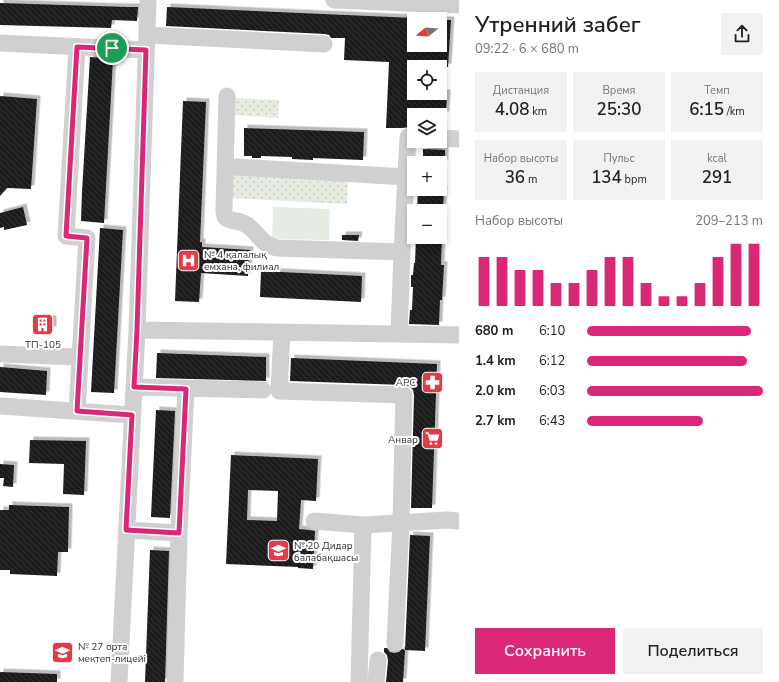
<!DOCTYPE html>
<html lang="ru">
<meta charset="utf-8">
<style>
:root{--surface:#fff;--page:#f2f2f2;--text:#202124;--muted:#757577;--accent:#db2777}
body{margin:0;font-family:"Nunito Sans",sans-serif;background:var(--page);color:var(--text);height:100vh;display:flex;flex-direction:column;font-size:15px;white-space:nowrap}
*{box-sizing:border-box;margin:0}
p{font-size:13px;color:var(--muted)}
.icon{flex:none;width:22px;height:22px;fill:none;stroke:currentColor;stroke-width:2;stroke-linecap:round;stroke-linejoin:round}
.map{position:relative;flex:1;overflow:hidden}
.details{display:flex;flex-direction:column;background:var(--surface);width:320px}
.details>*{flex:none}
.needle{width:26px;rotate:253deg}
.tools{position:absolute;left:407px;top:12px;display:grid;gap:8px}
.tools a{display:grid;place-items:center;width:40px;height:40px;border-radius:0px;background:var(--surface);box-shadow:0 2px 6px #0003;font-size:20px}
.pin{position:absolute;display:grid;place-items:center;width:34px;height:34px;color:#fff;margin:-17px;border:2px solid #fff;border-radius:50%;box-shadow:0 1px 4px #0007}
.round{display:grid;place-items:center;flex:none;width:42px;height:42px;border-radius:0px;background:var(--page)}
.head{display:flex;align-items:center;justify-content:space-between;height:68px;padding:0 16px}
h1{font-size:22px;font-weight:600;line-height:30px}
.metrics{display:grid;grid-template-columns:repeat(3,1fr);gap:6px;height:68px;padding:4px 16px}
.metrics div{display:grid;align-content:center;border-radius:0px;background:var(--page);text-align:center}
.metrics b{font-size:17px;font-weight:600}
.metrics small{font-size:11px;font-weight:400}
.metrics p{font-size:11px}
.chart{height:112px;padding:8px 16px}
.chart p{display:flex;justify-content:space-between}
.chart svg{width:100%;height:72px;margin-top:4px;stroke:var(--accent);stroke-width:6}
.cta{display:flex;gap:8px;margin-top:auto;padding:8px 16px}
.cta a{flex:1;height:46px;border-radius:0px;background:var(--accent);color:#fff;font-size:16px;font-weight:600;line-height:46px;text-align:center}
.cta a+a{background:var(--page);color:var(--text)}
ul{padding:0 16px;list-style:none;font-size:13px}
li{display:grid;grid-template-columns:64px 48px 1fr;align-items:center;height:30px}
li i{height:10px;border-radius:5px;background:var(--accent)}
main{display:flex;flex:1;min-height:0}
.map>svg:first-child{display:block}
</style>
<main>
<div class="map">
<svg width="459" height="682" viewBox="0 0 459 682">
<defs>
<pattern id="grass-dots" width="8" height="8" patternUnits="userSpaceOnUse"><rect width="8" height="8" fill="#e6ecdf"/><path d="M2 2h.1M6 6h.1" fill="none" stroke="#c6cbc0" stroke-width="1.8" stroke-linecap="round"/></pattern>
<pattern id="building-back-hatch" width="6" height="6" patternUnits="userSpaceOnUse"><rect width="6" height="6" fill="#1a1a1a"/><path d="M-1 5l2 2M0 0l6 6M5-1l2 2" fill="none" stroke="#333"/></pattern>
<filter id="shadow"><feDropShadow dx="3.5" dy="-3.5" stdDeviation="0" flood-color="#0004"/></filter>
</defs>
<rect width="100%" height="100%" fill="#fff"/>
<!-- grass -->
<path fill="url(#grass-dots)" d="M234,98L279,100L278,118L233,115Z
M230,172L348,178L347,204L229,198Z"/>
<!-- pitch -->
<path fill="#e6ecdf" d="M273,207L330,209L329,240L272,239Z"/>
<!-- building -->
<path fill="url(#building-back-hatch)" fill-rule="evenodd" filter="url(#shadow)" d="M0,3L128,7H138L137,21L112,20L111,28L0,25Z
M167,7L414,18V45H440V20H451L448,67H414V93H447L446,115H414V128L409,127L403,128H386L389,62L344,60L345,38H331L329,35L325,34L166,26Z
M90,57L113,59L104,223L81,221L82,192H83H82Z
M0,96L37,99L31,189L7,188L0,196Z
M183,101L206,102L200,242H202V247L250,250L248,276L201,273L199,302L175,301Z
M244,128L364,132L363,160L313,158V160L292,159V157L261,156V158H252V156H244Z
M423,149L445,150V163H423Z
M418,189H444L443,211H417Z
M23,207L27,225L4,230V227L0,228V213Z
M100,228L123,230L114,393L91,392Z
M342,235H359L358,241L342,240Z
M416,237H442L441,265H444L442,300H440L439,325L409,324L410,310H412L413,287H411V275H413L414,263H415Z
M261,271L362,276L361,302L260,297Z
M34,319H53V330L33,329Z
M157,353L266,357V381L156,378Z
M291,358L437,364L432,508H411L414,395L413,390L409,386L404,385L290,381Z
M0,367L47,371L46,395L0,392Z
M156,410L175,411L170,518L151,517Z
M30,440L86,441L84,495L63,494L64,464L29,463Z
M231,455L318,459L316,501L301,500L299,529L309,530L315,531L313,569L298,568V567L226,564ZM248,490L278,491L277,521L247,520Z
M0,464L14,465L13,487L3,486L4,478H0Z
M9,505L69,507L68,552H58L57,576L10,574V570H0V510H9Z
M410,535L430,536L425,651L405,650Z
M150,550L169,551L165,682H145Z
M384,648H387L390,652L394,653L399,652L402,649L405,650L403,682H386L388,661L387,655L384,652Z
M0,672L57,674V682H0Z"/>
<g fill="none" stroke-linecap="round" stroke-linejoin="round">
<!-- minor -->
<path stroke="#d0d0d0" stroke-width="17" d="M334,0L459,5
M147,35L324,44
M0,43L146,50
M227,96L224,211L225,217C232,222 236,220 243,223C258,229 258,244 277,248L402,252
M440,138L459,139
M236,167L406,177
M137,330L459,335
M282,332L279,391L404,395L401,522L395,643
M399,334L402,252L408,137L414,138
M0,354L80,357
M134,387L263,390
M0,406L132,415
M77,411L87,238L66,236L77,47
M314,521L363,525L447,520L459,521
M126,530L179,533
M119,682L137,330L148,0
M175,682L179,533L186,389
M359,682L363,525
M376,682L378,660"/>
</g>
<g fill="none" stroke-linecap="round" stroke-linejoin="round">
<defs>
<path id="route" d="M77,47L146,50L137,330L134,387L186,389L179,533L126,530L132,415L77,411L87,238L66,236Z"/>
</defs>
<!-- route casing -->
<use href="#route" stroke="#fff" stroke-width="8"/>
<!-- route -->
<use href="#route" stroke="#db2777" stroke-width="5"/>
</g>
<!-- icons -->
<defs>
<symbol id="hospital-square" viewBox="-11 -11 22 22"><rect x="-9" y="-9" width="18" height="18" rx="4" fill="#e63946" stroke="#fff"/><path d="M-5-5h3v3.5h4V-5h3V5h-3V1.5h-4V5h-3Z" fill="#fff"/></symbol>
<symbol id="building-square" viewBox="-11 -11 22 22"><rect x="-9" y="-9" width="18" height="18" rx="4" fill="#e63946" stroke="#fff"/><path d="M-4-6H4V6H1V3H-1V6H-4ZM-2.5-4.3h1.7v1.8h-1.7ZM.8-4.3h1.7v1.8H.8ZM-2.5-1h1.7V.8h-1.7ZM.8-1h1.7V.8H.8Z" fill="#fff"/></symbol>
<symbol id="pharmacy-square" viewBox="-11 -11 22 22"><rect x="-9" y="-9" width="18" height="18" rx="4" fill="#e63946" stroke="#fff"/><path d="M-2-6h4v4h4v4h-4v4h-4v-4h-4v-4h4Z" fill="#fff"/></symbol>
<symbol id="supermarket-square" viewBox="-11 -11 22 22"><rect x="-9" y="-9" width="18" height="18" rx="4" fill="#e63946" stroke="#fff"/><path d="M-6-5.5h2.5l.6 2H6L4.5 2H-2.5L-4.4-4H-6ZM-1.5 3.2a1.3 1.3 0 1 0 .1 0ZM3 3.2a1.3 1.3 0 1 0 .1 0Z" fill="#fff"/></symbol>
<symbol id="school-square" viewBox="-11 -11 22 22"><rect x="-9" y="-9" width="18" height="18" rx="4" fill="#e63946" stroke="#fff"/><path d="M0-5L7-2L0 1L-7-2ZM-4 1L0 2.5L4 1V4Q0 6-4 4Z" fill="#fff"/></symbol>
</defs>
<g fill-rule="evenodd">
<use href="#hospital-square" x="176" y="248" width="25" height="25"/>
<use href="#building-square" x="30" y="312" width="25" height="25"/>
<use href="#pharmacy-square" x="420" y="370" width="25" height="25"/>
<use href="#supermarket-square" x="420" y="426" width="25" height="25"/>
<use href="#school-square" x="266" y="538" width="25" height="25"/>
<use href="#school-square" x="50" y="640" width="25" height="25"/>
</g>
<g text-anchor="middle" stroke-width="4" stroke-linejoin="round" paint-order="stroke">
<!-- poi labels -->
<g font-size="10" fill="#333" stroke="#fff" text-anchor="start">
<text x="204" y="258">№ 4 қалалық<tspan x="204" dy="12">емхана, филиал</tspan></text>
<text x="43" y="348" text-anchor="middle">ТП-105</text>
<text x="416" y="386" text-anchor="end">АРС</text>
<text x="418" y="443" text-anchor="end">Анвар</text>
<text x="294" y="549">№ 20 Дидар<tspan x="294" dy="12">балабақшасы</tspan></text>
<text x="78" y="650">№ 27 орта<tspan x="78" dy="12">мектеп-лицейі</tspan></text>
</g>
</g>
</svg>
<div class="tools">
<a><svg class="needle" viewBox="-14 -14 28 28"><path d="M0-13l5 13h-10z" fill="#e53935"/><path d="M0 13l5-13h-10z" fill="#757577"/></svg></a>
<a><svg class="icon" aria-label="locate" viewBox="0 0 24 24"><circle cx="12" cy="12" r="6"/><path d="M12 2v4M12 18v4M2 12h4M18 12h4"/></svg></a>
<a><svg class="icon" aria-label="layers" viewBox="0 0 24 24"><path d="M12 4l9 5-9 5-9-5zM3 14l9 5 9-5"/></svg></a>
<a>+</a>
<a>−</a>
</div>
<div class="pin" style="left:112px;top:48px;background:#1e9e55"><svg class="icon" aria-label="arrive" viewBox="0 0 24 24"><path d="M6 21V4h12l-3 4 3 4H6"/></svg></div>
</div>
<section class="details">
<div class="head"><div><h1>Утренний забег</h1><p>09:22 · 6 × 680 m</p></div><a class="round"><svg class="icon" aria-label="share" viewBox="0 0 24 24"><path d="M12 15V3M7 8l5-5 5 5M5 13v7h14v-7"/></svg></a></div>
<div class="metrics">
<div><p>Дистанция</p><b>4.08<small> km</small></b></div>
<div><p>Время</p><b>25:30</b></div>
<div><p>Темп</p><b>6:15<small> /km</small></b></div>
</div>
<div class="metrics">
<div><p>Набор высоты</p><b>36<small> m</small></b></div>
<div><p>Пульс</p><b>134<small> bpm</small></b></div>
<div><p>kcal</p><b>291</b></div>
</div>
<div class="chart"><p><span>Набор высоты</span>209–213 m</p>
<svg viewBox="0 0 160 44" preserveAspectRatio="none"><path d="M5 44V14M15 44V14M25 44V22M35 44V22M45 44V30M55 44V30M65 44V22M75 44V14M85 44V14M95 44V30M105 44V38M115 44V38M125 44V30M135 44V14M145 44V6M155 44V6"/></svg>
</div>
<ul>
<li><b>680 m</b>6:10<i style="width:93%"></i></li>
<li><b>1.4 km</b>6:12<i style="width:91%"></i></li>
<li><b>2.0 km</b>6:03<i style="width:100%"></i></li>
<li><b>2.7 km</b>6:43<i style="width:66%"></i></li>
</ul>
<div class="cta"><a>Сохранить</a><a>Поделиться</a></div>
</section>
</main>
